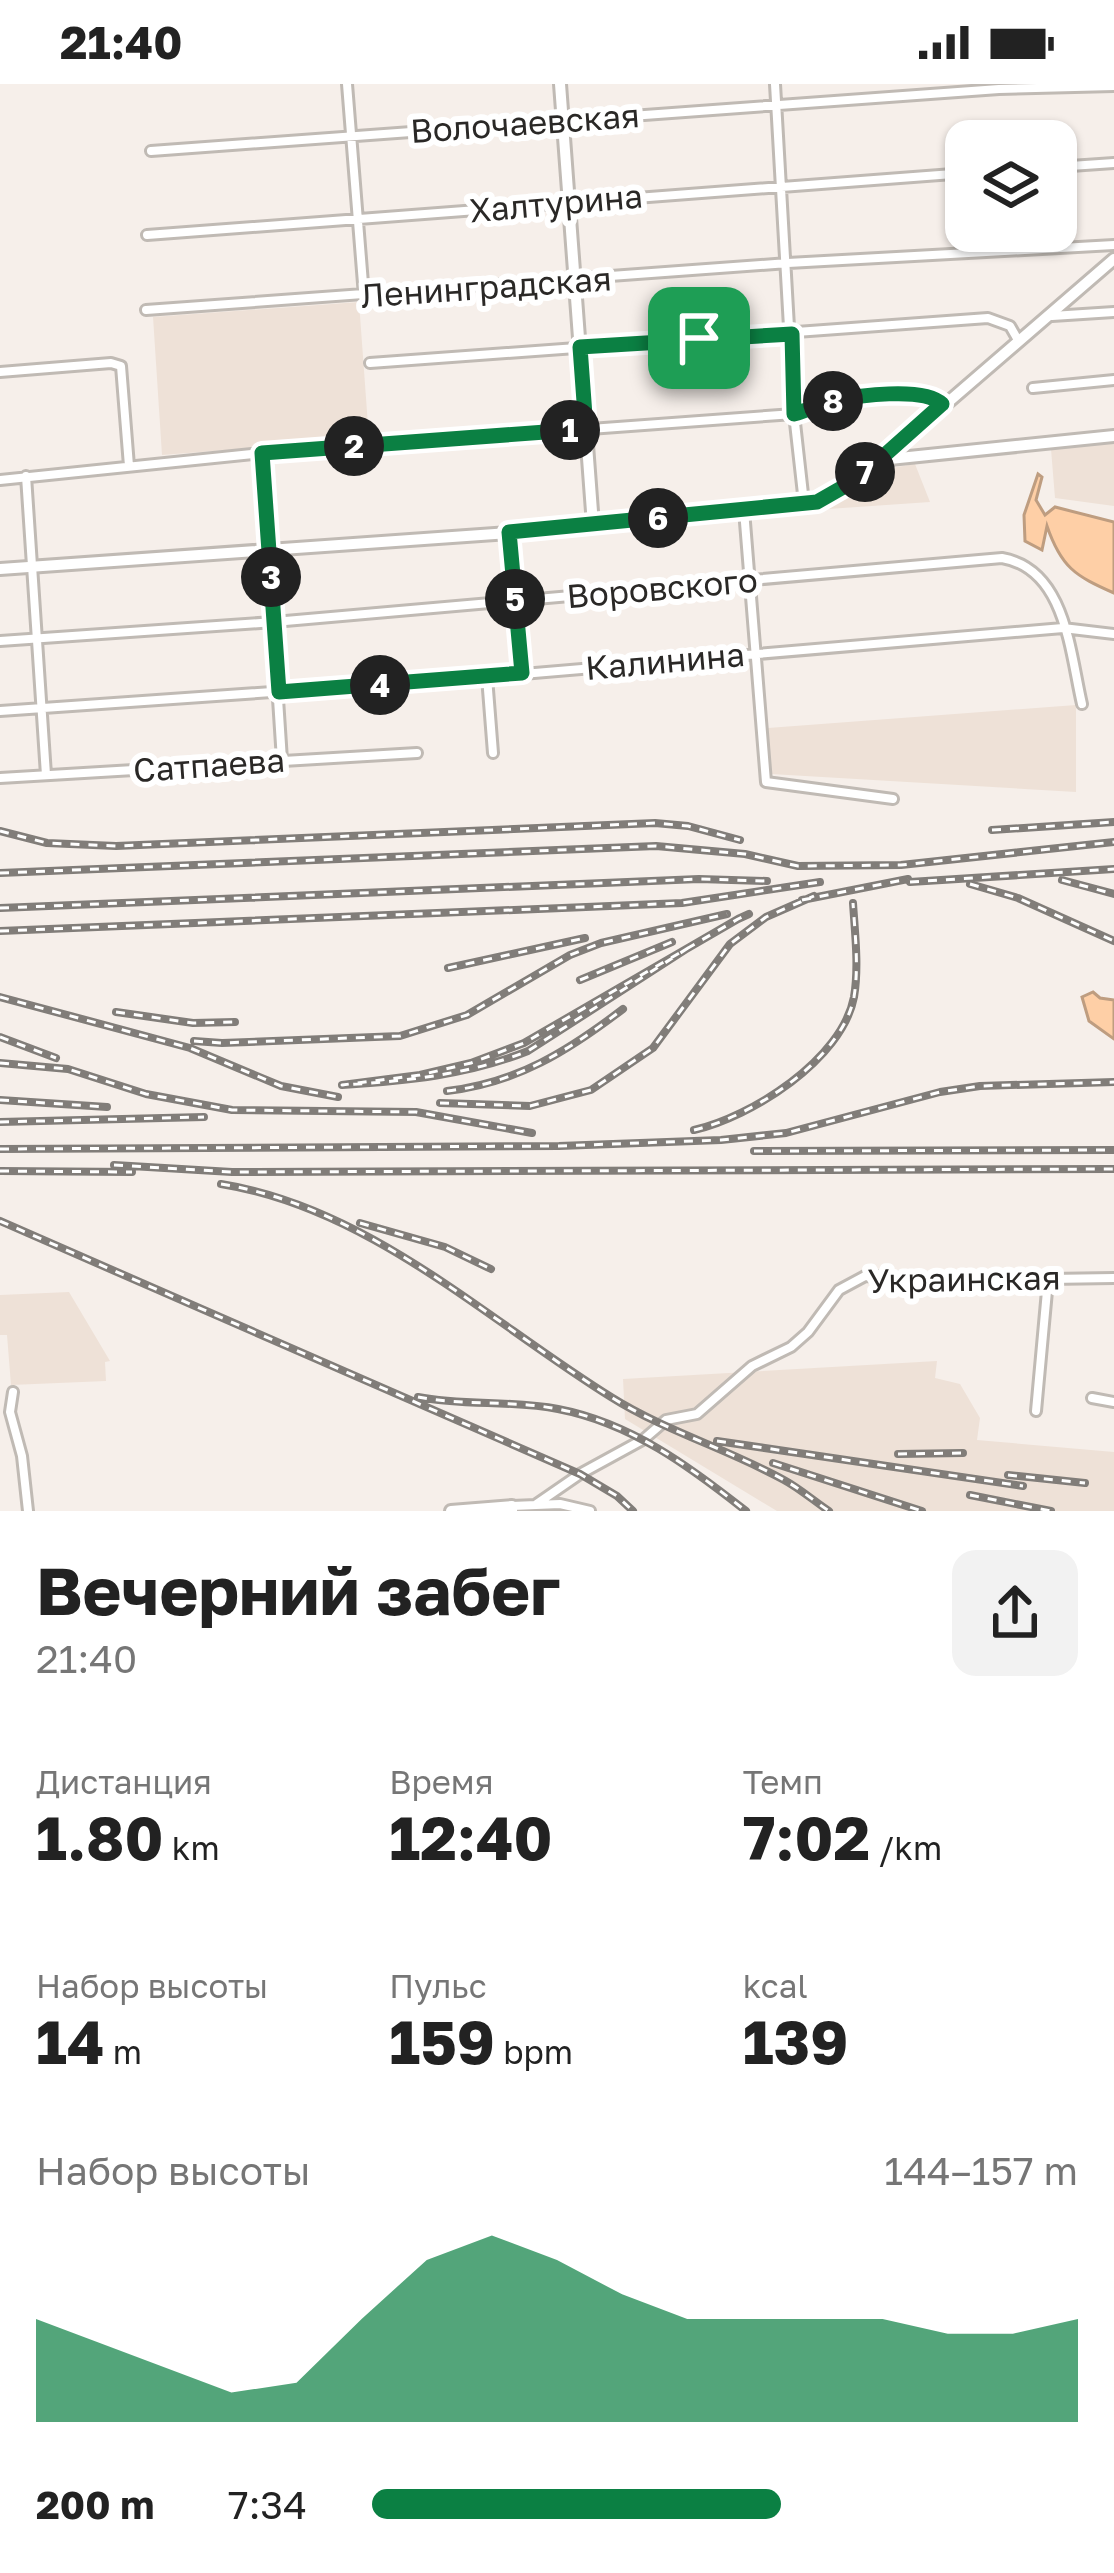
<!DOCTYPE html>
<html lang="ru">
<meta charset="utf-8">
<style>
:root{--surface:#fff;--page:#f2f2f2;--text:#222;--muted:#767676;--accent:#0b8043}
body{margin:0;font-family:"Golos Text",sans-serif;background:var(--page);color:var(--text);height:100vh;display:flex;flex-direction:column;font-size:45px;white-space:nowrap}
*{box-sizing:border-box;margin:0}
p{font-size:39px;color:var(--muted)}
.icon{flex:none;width:66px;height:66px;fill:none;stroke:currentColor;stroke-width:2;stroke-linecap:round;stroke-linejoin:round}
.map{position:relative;height:1427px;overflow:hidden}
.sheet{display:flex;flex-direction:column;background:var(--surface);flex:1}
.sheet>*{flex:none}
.buttons{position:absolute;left:945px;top:36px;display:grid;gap:24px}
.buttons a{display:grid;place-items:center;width:132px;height:132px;border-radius:24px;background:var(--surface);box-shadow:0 3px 9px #0004;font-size:60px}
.pin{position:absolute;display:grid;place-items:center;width:102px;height:102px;color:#fff;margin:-51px;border-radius:24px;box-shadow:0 6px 18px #0006}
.km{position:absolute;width:60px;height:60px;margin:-30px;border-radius:50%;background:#222;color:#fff;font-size:33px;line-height:60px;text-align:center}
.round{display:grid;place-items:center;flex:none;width:126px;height:126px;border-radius:24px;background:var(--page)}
.summary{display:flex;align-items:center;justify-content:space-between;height:204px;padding:0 36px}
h1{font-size:66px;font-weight:700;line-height:90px}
.stats{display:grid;grid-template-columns:repeat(3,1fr);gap:18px;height:204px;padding:12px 36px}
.stats div{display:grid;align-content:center}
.stats b{font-size:60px;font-weight:700}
.stats small{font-size:33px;font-weight:400}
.stats p{font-size:33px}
.chart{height:336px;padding:24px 36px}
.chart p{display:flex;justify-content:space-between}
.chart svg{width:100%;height:216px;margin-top:12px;fill:var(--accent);opacity:.7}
ul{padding:0 36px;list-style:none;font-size:39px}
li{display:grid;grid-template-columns:192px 144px 1fr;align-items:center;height:90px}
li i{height:30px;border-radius:15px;background:var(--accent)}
.status{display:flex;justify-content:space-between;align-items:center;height:84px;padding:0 60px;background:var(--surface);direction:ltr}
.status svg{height:33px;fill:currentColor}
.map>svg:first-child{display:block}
</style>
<div class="status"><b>21:40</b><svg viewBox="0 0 49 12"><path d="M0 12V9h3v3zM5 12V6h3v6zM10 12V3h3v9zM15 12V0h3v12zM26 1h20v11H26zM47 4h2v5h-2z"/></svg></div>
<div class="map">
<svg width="1114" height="1427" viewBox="0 0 1114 1427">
<rect width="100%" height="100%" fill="#f6efea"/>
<!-- built -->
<path fill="#eee1d7" d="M359,218L369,355L162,371L153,233Z
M1114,358V422L1055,414L1051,365Z
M915,380L930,418L828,425L879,386Z
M1076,621V708L771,690L768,644Z
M69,1208L110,1277L105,1278L106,1297L11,1301L7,1251H0V1211Z
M937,1277L935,1294L960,1300L980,1334L977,1356L1114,1368V1427H777L625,1335L623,1295Z"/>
<!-- water -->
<path fill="#fecfa6" stroke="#be9d80" stroke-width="3" d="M1038,390L1042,393L1036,416L1045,431L1055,423L1114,438V509C1075,492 1061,483 1047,442L1042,466L1025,457L1024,431Z
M1093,908L1100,914L1114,916V955L1089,937L1082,913Z"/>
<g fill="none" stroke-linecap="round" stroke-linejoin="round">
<defs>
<path id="minor" d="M347,0L364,212
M775,0L794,330L804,419
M151,67L999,5L1114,2
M1056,83L1114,79
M147,151L966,89
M146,226L788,179L1114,161
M1052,232L1114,228
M370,279L988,234L1010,242L1018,256
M0,288L111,279L121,282L129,382
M1033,304L1114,296
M262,369L282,676
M26,392L46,691
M0,396L262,369L794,330L830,317L916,309L931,310L942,320
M744,426L766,698L893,715
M509,449L522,589
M0,557L274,538L1002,474C1066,485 1070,569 1082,620
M487,593L493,669
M0,627L487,593L1063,544L1114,550
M0,694L417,669
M13,1308L10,1328L22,1372L28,1427
M1092,1314L1114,1318
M1036,1327L1048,1196
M535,1421L580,1390L644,1355L666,1336L697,1330L752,1282L791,1263L808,1248L839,1206L865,1192L986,1196L1114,1194
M512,1422L560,1420L590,1427"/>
<path id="tertiary" d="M560,0L593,441
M880,376L1114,352
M0,485L509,449L817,418L836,410L873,383L1114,175
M451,1427L512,1422V1427"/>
</defs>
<!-- minor casing -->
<use href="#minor" stroke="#c0bab4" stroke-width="14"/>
<!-- tertiary casing -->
<use href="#tertiary" stroke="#c0bab4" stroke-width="16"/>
<!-- minor -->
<use href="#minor" stroke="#fff" stroke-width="8"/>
<!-- tertiary -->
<use href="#tertiary" stroke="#fff" stroke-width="10"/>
<defs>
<path id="rail" d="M992,746L1114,738
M0,747L47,759L116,762L655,739L688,742L740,756
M0,789L656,762L745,770L798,782L901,781L1114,758
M1062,796L1114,810
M910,798L1114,785
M970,800L1018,814L1114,857
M802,816L908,795
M0,824L699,795L767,797
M0,847L682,819L820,798
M688,864L528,967C468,991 406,997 342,1001L420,991L471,979L524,959L738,835L749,830
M448,884L585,854
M580,896L672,858
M0,913L190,964L281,1002L338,1013
M116,928L193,939L235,938
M0,953L56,974
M194,957L222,959L400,952L467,931L570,871L601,859L727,830
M0,979L68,985L146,1010L232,1026L416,1028L532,1049
M447,1007C517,999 568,967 623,925
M0,1016L107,1023
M440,1019L530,1022L591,1006L653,964L730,860L766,833L814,812
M0,1038L204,1033
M694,1046C751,1033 842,976 854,913C859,883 855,850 853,819
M0,1065L559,1062L721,1056L786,1049L940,1008L980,1002L1114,998
M754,1067L1114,1066
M114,1081L232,1088L1114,1085
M0,1087L132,1088
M221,1100C370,1124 487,1236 611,1313C665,1347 728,1365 784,1396C799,1404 814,1417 829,1427
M0,1137L580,1390L617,1412L633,1427
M360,1139L445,1163L491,1185
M418,1313C464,1322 512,1316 558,1325C631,1339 689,1382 746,1427
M717,1357L1023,1402
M898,1370L963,1369
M773,1379L922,1427
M1008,1391L1085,1399
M970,1411L1051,1427"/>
</defs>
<!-- rail casing -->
<use href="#rail" stroke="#817d79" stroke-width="8"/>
<!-- rail -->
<use href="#rail" stroke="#fff" stroke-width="3" stroke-dasharray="9" stroke-linecap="butt"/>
</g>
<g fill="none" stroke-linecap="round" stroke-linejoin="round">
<defs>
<path id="route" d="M792,250L794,330C807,327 818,320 830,317C857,312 923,302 942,320L859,394L817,418L509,448L522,589L279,608L262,369L586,345L580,263Z"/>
</defs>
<!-- route casing -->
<use href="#route" stroke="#fff" stroke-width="24"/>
<!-- route -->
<use href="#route" stroke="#0b8043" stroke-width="15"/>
</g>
<g text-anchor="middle" stroke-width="12" stroke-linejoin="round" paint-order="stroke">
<!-- street labels -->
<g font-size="33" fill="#2a2826" stroke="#fff">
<text transform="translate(525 39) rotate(-4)" y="12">Волочаевская</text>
<text transform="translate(556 119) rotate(-5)" y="12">Халтурина</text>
<text transform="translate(486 203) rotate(-4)" y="12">Ленинградская</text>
<text transform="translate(662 504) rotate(-5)" y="12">Воровского</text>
<text transform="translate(665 577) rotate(-5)" y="12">Калинина</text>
<text transform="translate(209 681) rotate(-4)" y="12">Сатпаева</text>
<text transform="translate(964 1195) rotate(-1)" y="12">Украинская</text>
</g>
</g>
</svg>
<div class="buttons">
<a><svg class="icon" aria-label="layers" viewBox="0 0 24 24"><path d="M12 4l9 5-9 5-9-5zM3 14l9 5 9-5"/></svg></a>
</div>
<div class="pin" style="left:699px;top:254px;background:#1e9e55"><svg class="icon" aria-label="arrive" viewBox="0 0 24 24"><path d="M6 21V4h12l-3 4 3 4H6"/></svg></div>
<b class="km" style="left:570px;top:346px">1</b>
<b class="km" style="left:354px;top:362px">2</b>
<b class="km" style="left:271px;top:493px">3</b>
<b class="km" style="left:380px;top:601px">4</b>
<b class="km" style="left:515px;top:515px">5</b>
<b class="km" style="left:658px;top:434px">6</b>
<b class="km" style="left:865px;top:388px">7</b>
<b class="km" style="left:833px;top:317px">8</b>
</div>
<section class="sheet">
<div class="summary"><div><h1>Вечерний забег</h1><p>21:40</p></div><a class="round"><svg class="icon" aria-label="share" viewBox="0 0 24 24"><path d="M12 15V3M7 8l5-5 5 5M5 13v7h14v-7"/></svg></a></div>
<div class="stats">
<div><p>Дистанция</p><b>1.80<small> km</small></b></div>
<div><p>Время</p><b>12:40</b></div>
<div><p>Темп</p><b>7:02<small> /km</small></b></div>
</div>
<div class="stats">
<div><p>Набор высоты</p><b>14<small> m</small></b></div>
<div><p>Пульс</p><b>159<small> bpm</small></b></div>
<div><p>kcal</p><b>139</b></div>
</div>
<div class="chart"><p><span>Набор высоты</span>144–157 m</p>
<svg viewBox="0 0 160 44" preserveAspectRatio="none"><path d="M0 44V23L10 28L20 33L30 38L40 36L50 23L60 11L70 6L80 11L90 18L100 23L110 23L120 23L130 23L140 26L150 26L160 23V44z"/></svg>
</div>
<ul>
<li><b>200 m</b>7:34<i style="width:58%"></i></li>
</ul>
</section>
